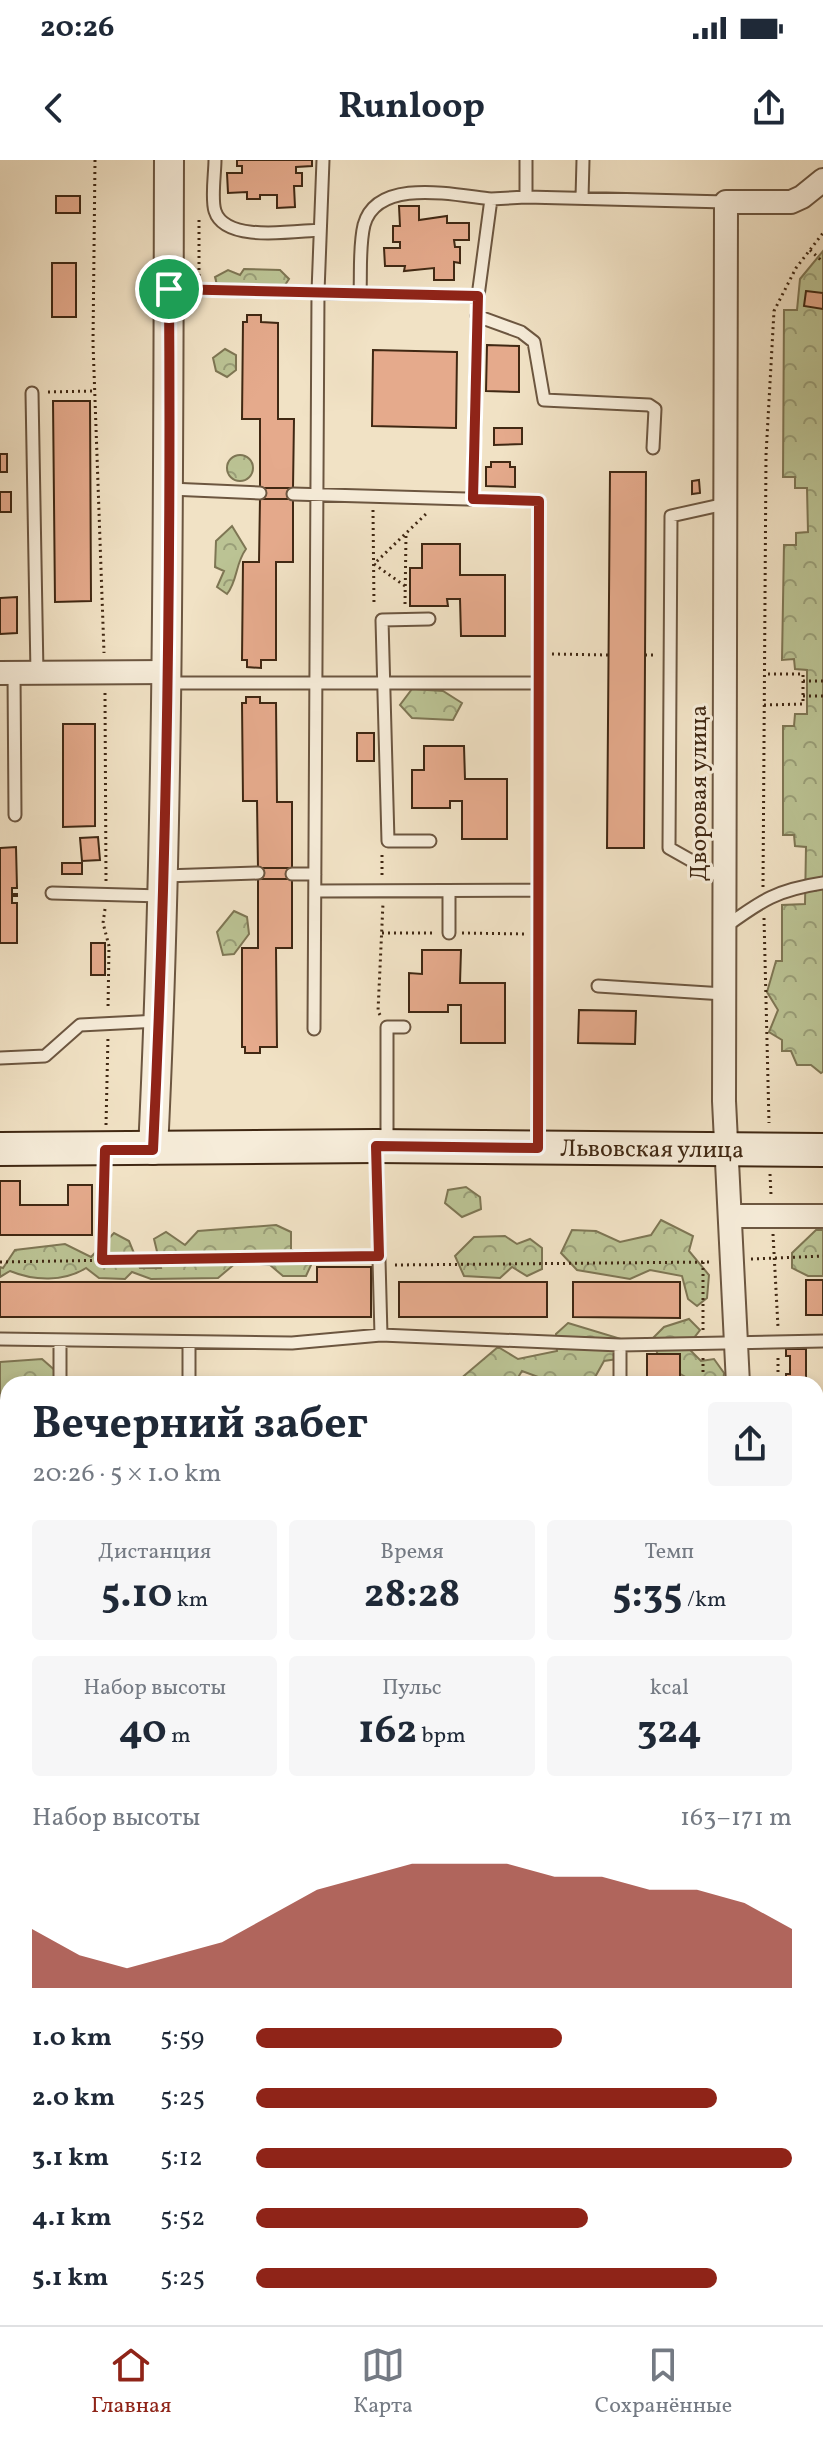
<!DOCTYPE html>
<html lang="ru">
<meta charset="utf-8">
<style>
:root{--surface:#fff;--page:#f6f6f7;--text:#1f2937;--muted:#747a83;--line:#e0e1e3;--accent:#8f2418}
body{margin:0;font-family:Vollkorn,serif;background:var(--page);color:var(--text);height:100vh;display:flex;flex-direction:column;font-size:30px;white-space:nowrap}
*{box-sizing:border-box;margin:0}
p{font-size:26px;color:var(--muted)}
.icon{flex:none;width:44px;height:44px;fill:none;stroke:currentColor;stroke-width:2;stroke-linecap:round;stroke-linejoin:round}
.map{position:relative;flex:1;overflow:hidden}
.sheet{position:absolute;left:0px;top:1216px;width:824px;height:950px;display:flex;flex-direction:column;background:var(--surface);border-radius:24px 24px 0 0;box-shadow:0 4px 12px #0003}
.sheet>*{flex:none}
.pin{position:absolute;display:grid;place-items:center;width:68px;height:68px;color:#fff;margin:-34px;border:4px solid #fff;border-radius:50%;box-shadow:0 2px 8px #0007}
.round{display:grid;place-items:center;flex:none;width:84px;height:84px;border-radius:8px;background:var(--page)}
.head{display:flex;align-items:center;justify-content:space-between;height:136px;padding:0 32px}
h1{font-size:44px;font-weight:700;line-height:60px}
.stats{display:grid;grid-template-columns:repeat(3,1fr);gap:12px;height:136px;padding:8px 32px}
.stats div{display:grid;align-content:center;border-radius:8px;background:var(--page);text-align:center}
.stats b{font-size:40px;font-weight:700}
.stats small{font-size:22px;font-weight:400}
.stats p{font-size:22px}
.chart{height:224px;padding:16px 32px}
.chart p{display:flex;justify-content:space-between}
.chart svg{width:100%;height:144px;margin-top:8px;fill:var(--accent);opacity:.7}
ul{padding:0 32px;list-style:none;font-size:26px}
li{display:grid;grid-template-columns:128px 96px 1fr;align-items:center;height:60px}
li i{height:20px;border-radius:10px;background:var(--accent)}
.status{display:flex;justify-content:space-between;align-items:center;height:56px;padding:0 40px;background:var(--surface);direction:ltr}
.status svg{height:22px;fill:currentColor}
header{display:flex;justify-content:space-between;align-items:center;height:104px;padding:0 32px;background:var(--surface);font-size:36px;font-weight:700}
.tab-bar{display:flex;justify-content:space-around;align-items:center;height:112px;border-top:2px solid var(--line);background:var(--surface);font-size:22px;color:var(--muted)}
.tab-bar a{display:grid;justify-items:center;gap:4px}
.tab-bar .selected{color:var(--accent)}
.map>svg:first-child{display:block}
</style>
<div class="status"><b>20:26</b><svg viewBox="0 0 49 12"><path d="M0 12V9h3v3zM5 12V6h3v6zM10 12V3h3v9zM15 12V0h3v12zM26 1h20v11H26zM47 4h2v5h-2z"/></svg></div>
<header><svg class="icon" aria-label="back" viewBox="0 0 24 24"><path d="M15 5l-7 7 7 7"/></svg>Runloop<svg class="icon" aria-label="share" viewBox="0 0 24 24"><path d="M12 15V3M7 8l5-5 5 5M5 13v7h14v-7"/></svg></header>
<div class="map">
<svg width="823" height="2165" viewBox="0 0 823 2165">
<defs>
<pattern id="forest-crowns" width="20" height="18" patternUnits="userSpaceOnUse" patternTransform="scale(2)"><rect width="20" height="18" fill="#bbc394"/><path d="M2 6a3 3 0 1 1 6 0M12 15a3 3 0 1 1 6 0" fill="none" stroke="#999e78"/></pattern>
</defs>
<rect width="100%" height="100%" fill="#f1e2c5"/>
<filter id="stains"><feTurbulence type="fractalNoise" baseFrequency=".0025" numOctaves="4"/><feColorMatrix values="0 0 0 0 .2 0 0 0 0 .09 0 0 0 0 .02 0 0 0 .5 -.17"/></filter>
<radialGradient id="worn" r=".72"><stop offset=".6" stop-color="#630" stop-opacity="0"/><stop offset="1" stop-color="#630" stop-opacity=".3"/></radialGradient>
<!-- forest -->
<path fill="url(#forest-crowns)" stroke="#7e7654" stroke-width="2" d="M823,91V912L821,913L811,905H797L791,891H782V880L769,872L778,850L767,832L776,801H782V745L805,744L806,687L795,686L794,675H783V566H794L795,554H807V510L795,509L794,499L782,500L784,385H796V373L808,372L807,328H795V317H783L784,150H797L800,119Z
M244,109L280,110L289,119L283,128L255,134L242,124L230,132L217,125L215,117L228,110L240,115Z
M225,189L236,195V210L227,217L216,211L213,198Z
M227 308a13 13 0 1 1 26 0a13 13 0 1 1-26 0Z
M232,366L246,389C235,404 238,420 227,434L217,427L224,411L215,407L216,381Z
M412,529L443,531L462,543L453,560L412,558L400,545Z
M234,751L247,757L249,774L234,794L223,795L217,772Z
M466,1027L480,1037L481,1049L462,1057L445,1043L448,1030Z
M661,1060L693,1076L689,1091L709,1115L707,1138L697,1146L688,1139L682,1116L650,1110L630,1119L577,1110L561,1093L572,1070L596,1071L620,1082L651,1075Z
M276,1065L291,1072V1089L311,1105L306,1116H283L270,1105L237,1102L218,1118L151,1119L132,1112L125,1119L99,1118L86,1108C64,1122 34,1121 10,1111L0,1117V1107L3,1108L15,1090L65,1084L91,1097L114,1073L129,1081L140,1108H161L154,1079L166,1072L185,1085L198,1071Z
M816,1070H823V1116H808L792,1108V1093Z
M505,1076L517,1084L530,1079L542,1088V1109L527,1116L512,1107L500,1118L464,1116L455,1096L474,1077Z
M689,1159L700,1170L687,1187L701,1201L714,1199L724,1213L723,1224H698L661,1203L652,1179L664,1167Z
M568,1163L621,1179L625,1198L604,1201L594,1219L597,1224H557L522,1211L514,1224H458L459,1220L498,1187L518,1199L557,1191L556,1174Z
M42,1199L58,1213L53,1224H8V1235L0,1254V1202Z"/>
<!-- building -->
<path fill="#e5aa8c" stroke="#402813" stroke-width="2" d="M237,0H312V6L296,7V13H302V26H294L295,47L277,48V35H260V39H247V32L228,33L227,13H242V6H237Z
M56,36H80V53H56Z
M399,46H419V60L447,56V63H469V80H454L455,87H460V103L454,102V120H434V108L404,111L405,106H385L384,88H400V82H393V66H400Z
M52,103H76V157H52Z
M806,131L823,133V149L804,146Z
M247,155H261V162L278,163V259H294L293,328H260V259H242L243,162H247Z
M487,185L519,186V232L486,231Z
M373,190L457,192L456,268L372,266Z
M53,241H90L91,441L55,442Z
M494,268H522V284L494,285Z
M0,294H7V312H0Z
M491,302H510V307H515V327L486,326V307H491Z
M610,312H646L644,688H607Z
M699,320L700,333L692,334V321Z
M260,328H293V339H260Z
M0,332H11V352H0Z
M260,339H293V402H276V500H261V508L247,507V500H242L243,402H259Z
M422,384H460V415H505V476H461L460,439H447L448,446H410V408H422Z
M17,437V473L0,474V438Z
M246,537H260V543H276L277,642H292V708H258L257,641H243L242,543H246Z
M63,564H95V666L63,667Z
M357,573H374V601H357Z
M424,586H464L465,619H507V679H462V641H450V648H412V610H424Z
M98,677L100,700L82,701L80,678Z
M16,687L17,728H12V734H17V736H12V743H17V783H0V688Z
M62,703H82V714H62Z
M258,708H292V719H258Z
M258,719H292V788H276L277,887H260V893H245V887H242V788H258Z
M91,783H105V815H91Z
M422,790H461L460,823H505V883H461V845H448V852H409V813L422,814Z
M579,850L636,851L635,884L578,883Z
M0,1021H20V1045H68V1025H92V1075H0Z
M317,1107H371V1157H0V1122H317Z
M806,1120H823V1155H806Z
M399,1122H547V1157H399Z
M573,1122H680V1158L573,1157Z
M786,1189H806V1223H786V1214H790V1196H786Z
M647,1194H680V1224H647Z
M816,1260H823V1460H816Z
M816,1504H823V1693H816Z
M0,1632H8V1684H0Z
M187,2158H220V2165H187Z
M420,2158H453V2165H420Z
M655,2158H688L689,2165H655Z"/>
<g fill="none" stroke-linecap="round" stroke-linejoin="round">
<defs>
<path id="service" d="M215,0C215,13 211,39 215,51C225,83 294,71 320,70
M526,37L726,42
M582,38L583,0
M170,129L478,136
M360,133C361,111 359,86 364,65C377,17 454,35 491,39
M477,156L521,172L534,182L544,240L649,245L655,249L653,288
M32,233L37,513
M170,329L260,333
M293,334L539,341L538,983
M473,339L478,136L491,39L526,37V0
M429,459L382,460L388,681H430
M14,513L15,655
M168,523H537
M292,714H315
M164,716L258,713
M724,719L669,688L671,356L725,344
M315,731L538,730
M52,733L162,736
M725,767C762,740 777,730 823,723
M449,773V731
M598,826L724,834
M314,869L318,132L323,0
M0,898L45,896L80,865L159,861
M387,982V867H404
M376,987L381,1175
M0,1179L292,1183L381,1175L620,1185L823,1181
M60,1224V1180
M189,1224V1182
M620,1224V1185
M816,1487H823
M0,1608H8
M816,1822H823
M0,2085H8
M816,2135L823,2134
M234,2165V2158
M473,2165V2158
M614,2165V2158"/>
<path id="minor" d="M0,513L169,512
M731,1056H823
M738,1224L724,941L726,42H791L802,37L823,20
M728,2165V2158"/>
<path id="tertiary" d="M153,990C169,660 168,330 169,0"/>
<g id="secondary">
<path id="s1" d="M0,989L376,986L823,990"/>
</g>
</defs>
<!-- service casing -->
<use href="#service" stroke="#6c5640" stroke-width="15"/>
<!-- minor casing -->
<use href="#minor" stroke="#6c5640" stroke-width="26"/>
<!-- tertiary casing -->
<use href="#tertiary" stroke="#6c5640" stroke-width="32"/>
<!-- secondary casing -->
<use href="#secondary" stroke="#402813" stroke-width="36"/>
<!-- path -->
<path stroke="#402813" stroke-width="3" stroke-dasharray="2 4" stroke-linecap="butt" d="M95,0L93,183L104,493
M810,90L823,102
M199,116V56
M48,232L95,231
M373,350L374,446
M405,426L374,404L428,352
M405,444L406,375
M552,494L608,495
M645,495H654
M803,521H823
M105,533L106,721
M803,536H823
M764,545L803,544V514H766
M382,695V716
M763,727L766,295L774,151L796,108L823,73
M105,749L103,763L109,786L108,849
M764,758L769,963
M382,773H434
M462,773L526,774
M380,855L378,851L383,743
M106,965L108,876
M770,1014L771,1035
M773,1074L778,1167
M751,1099L823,1096
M102,1100L105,1012
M0,1102L363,1096
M395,1105L711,1102
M703,1170V1102
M703,1224V1197
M778,1224V1198
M779,2158V2165"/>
<!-- service -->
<use href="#service" stroke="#f6ecd9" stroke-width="11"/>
<!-- minor -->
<use href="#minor" stroke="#f6ecd9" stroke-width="22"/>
<!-- tertiary -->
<use href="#tertiary" stroke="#f6ecd9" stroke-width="28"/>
<!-- secondary -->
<use href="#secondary" stroke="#f6ecd9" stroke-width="32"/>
</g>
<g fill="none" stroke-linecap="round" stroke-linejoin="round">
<defs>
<path id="route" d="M169,129L478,136L473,339L539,341L538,988L376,986L379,1096L102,1100L105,990H153C167,703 171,416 169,129Z"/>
</defs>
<!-- route casing -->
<use href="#route" stroke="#fff" stroke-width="16"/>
<!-- route -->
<use href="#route" stroke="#8f2418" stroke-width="10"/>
</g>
<g text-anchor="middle" stroke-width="6" stroke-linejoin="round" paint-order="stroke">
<!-- street labels -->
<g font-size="24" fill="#402813" stroke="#f6ecd9">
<text transform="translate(698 633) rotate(-90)" y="8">Дворовая улица</text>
<text dy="8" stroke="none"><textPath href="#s1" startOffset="652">Львовская улица</textPath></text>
</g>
</g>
<rect width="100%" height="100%" filter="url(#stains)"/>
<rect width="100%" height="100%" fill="url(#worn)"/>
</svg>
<div class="pin" style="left:169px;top:129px;background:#1e9e55"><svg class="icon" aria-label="arrive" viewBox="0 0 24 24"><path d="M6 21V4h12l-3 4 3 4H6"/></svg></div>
<section class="sheet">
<div class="head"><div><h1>Вечерний забег</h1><p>20:26 · 5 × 1.0 km</p></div><a class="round"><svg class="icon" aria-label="share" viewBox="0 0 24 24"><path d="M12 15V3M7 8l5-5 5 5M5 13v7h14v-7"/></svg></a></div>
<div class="stats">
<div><p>Дистанция</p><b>5.10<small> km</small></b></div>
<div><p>Время</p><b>28:28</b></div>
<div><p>Темп</p><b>5:35<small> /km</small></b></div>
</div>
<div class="stats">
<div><p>Набор высоты</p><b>40<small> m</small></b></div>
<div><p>Пульс</p><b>162<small> bpm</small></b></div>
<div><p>kcal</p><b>324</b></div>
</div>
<div class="chart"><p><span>Набор высоты</span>163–171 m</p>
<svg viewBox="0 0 160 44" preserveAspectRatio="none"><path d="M0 44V26L10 34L20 38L30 34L40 30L50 22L60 14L70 10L80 6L90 6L100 6L110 10L120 10L130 14L140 14L150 18L160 26V44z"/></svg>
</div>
<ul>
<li><b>1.0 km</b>5:59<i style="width:57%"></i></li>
<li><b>2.0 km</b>5:25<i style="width:86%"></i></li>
<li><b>3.1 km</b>5:12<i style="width:100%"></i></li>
<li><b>4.1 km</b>5:52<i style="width:62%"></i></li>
<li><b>5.1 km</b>5:25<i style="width:86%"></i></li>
</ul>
</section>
</div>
<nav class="tab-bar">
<a class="selected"><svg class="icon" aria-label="home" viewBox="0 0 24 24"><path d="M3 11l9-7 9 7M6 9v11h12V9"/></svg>Главная</a>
<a><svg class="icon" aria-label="map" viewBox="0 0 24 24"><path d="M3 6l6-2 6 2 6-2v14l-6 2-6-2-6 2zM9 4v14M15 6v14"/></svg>Карта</a>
<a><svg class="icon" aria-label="saved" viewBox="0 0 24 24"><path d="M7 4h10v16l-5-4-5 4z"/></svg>Сохранённые</a>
</nav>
